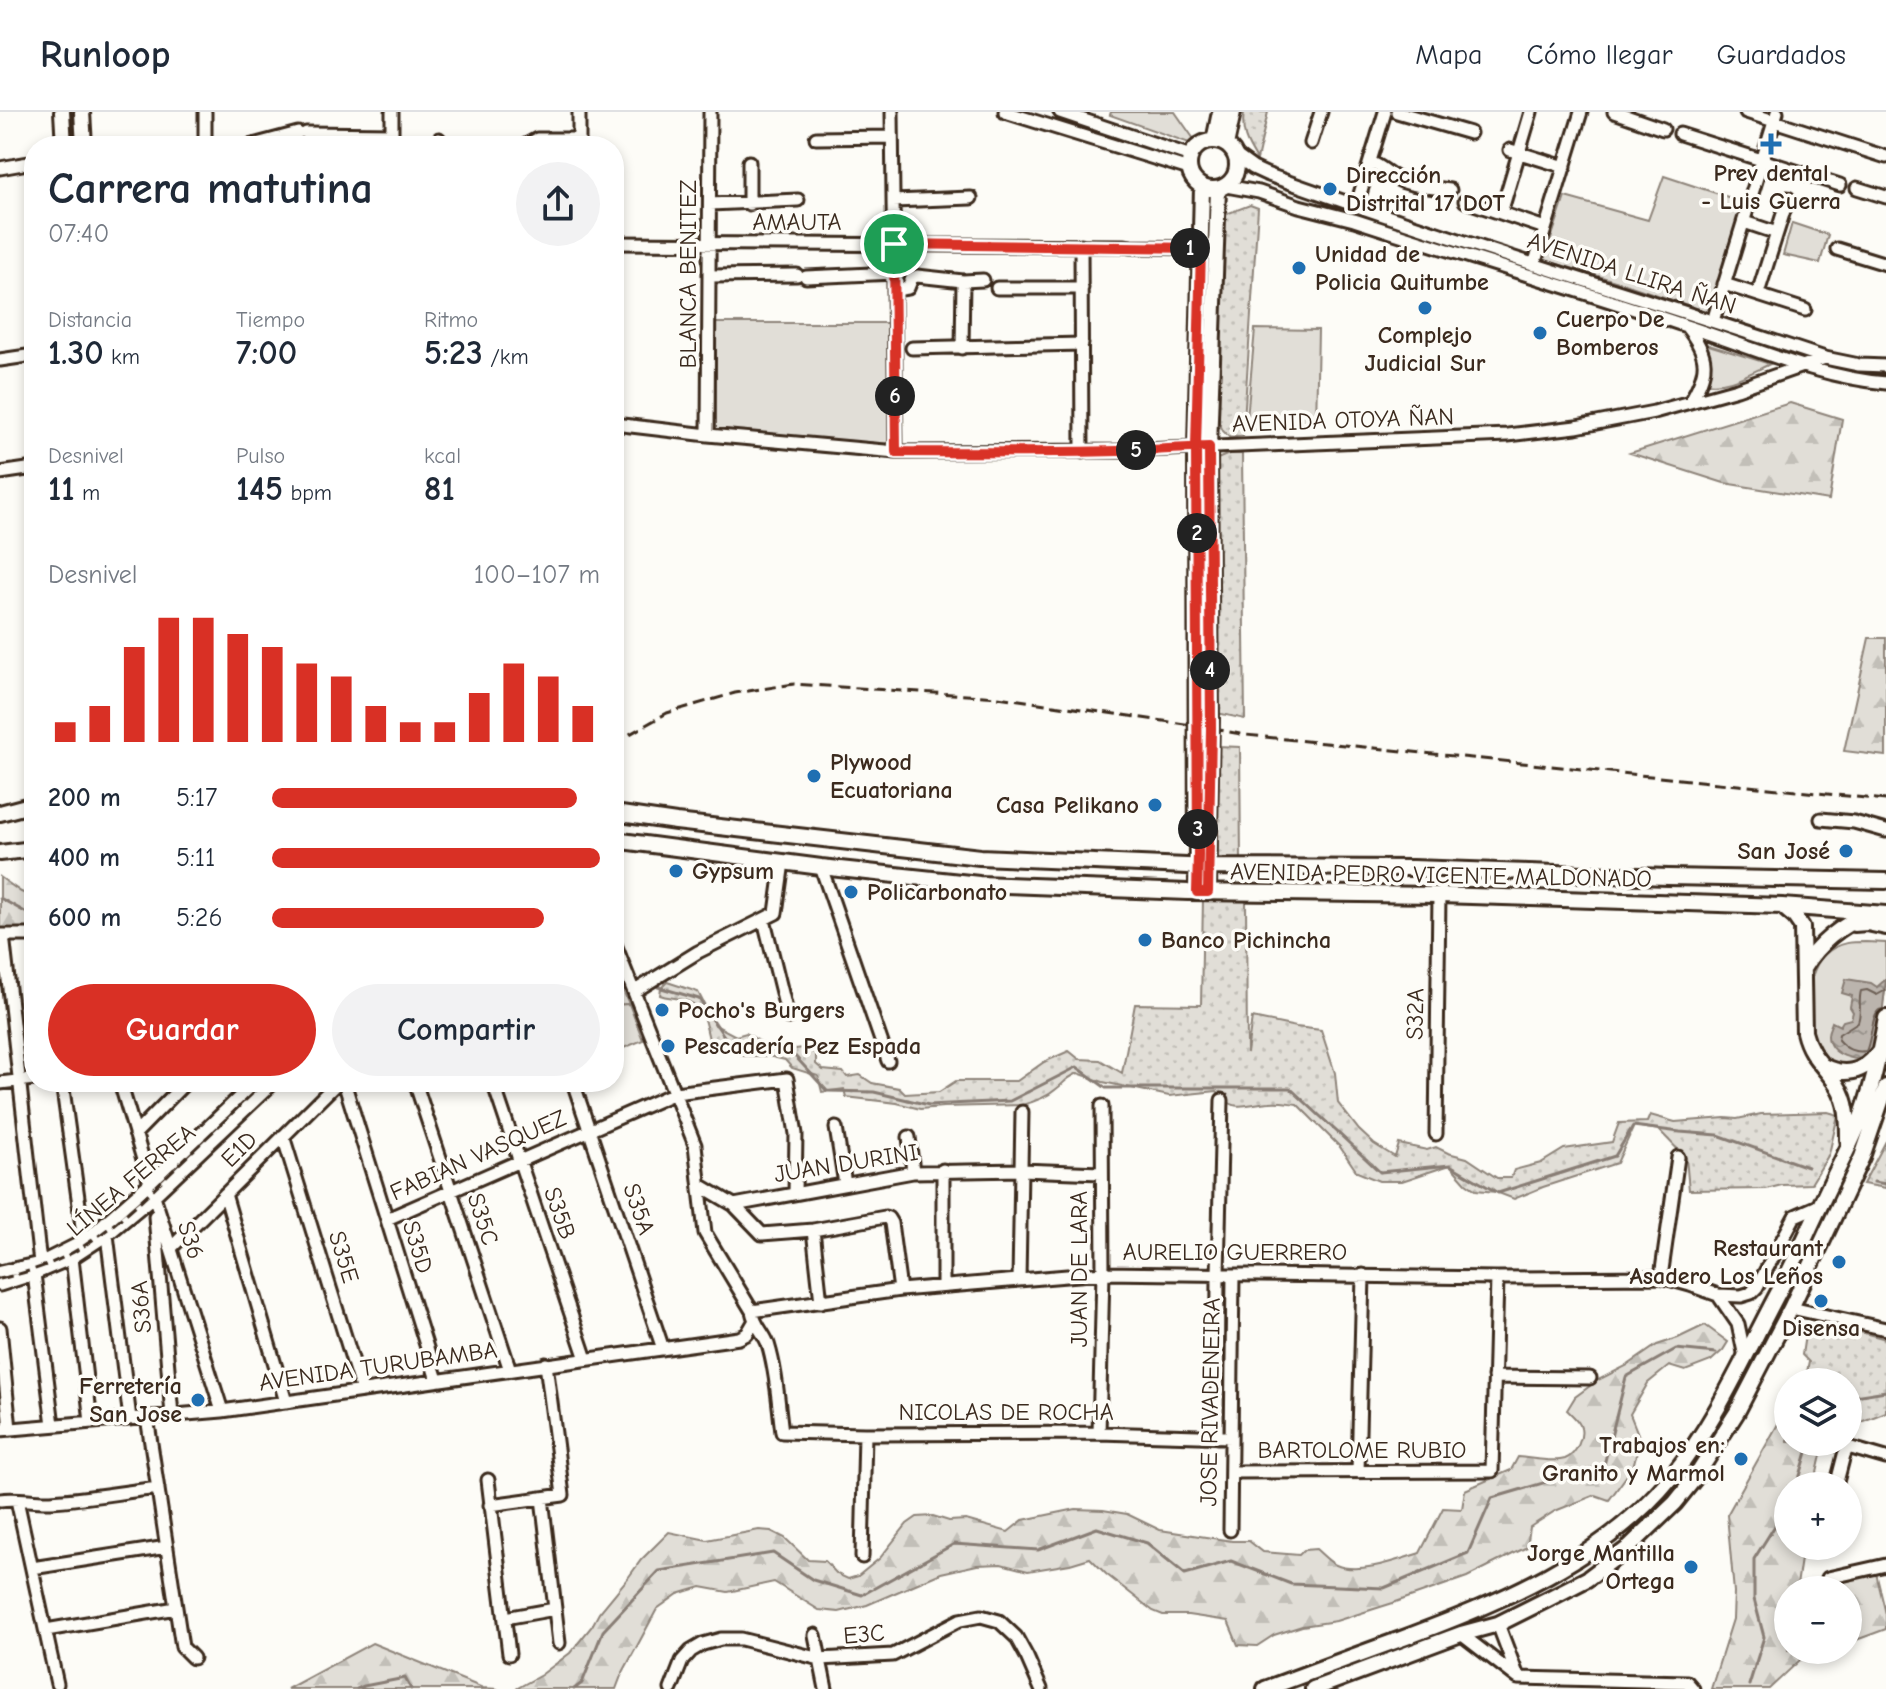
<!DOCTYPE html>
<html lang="es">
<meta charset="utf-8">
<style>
:root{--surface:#fff;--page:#f2f2f3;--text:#1f2937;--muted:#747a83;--line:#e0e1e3;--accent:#d93025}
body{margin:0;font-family:"Comic Neue",sans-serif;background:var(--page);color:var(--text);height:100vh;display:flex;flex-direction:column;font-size:30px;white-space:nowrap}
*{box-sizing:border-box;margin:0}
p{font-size:26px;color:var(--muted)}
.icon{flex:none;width:44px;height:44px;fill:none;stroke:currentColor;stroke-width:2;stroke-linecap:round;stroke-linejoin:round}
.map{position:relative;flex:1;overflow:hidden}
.details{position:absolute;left:24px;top:24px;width:600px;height:956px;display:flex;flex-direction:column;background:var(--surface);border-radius:32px;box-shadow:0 4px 12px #0003}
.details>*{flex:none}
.buttons{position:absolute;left:1774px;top:1256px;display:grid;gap:16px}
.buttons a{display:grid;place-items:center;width:88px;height:88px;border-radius:50%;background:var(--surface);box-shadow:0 4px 12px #0003;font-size:40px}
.pin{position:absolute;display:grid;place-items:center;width:68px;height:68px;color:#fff;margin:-34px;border:4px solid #fff;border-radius:50%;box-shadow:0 2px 8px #0007}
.km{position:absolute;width:40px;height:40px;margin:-20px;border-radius:50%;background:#222;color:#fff;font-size:22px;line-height:40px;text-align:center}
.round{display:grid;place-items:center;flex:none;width:84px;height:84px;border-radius:42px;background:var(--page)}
.summary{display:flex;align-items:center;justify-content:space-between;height:136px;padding:0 24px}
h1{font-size:44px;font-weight:600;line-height:60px}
.metrics{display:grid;grid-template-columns:repeat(3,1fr);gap:12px;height:136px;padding:8px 24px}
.metrics div{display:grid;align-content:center}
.metrics b{font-size:34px;font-weight:600}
.metrics small{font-size:22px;font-weight:400}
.metrics p{font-size:22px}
.chart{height:224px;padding:16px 24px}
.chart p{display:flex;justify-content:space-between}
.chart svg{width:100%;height:144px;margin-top:8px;stroke:var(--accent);stroke-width:6}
.action{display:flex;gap:16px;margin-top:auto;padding:16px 24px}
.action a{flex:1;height:92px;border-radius:48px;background:var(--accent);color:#fff;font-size:32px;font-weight:600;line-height:92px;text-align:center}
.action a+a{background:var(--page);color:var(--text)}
ul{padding:0 24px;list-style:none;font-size:26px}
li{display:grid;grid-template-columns:128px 96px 1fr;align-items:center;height:60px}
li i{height:20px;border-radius:10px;background:var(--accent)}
header{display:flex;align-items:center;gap:48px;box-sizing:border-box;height:112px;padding:0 40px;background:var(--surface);border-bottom:2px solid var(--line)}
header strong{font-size:38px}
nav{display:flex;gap:44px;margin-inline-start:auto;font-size:28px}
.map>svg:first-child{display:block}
</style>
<header>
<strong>Runloop</strong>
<nav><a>Mapa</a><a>Cómo llegar</a><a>Guardados</a></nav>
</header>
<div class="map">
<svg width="1886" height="1577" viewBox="0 0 1886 1577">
<defs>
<pattern id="grass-dots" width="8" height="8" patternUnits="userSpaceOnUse" patternTransform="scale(2)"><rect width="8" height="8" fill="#e1ded7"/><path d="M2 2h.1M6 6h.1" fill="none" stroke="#c2bfb8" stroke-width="1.8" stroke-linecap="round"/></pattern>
<pattern id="forest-firs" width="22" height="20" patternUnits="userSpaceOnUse" patternTransform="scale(2)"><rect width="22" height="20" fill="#e1ded7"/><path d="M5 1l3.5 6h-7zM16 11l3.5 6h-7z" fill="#c2bfb8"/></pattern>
<pattern id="water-ripples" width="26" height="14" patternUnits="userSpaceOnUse" patternTransform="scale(2)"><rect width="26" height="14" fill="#bbb4ad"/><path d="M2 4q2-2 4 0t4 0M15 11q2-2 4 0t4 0" fill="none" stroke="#99938c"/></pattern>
</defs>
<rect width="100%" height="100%" fill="#fdfcf7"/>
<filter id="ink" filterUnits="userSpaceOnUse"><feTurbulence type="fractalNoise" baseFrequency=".0125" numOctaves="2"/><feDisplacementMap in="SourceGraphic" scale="16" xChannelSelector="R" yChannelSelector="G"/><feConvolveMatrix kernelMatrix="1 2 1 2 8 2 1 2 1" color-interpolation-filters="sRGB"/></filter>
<g filter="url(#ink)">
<!-- grass -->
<path fill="url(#grass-dots)" stroke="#8e847a" stroke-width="2" d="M1244,0H1268L1257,48C1246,30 1241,21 1244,0Z
M1250,93L1258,96L1243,324L1230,326L1223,319L1215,302L1224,107L1226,102Z
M1229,342H1242L1245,607L1217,601L1215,348Z
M1217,634L1240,635L1241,750L1218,748Z
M1203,787L1246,789L1247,941L1252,906L1296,915L1321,918L1335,961L1338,991L1359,1018L1374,1032L1395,1045L1399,1032L1427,1038L1436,1035L1448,1041L1467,1046L1497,1066H1511L1514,1058L1541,1051L1564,1037L1612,1030L1619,1011L1647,1010L1650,1003L1675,1010L1725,1006L1737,1007L1761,1002L1828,1000L1838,1003L1829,1042L1811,1072L1782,1073L1766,1077L1689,1078L1686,1046L1659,1018L1634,1014L1617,1051L1543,1075L1514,1087L1496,1080L1476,1078L1466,1071L1450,1053L1402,1069H1379L1357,1060L1340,1035L1297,992C1288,991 1279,989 1270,990C1245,991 1235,1003 1217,979L1169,984L1103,970L1078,961C1063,968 1066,970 1055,978C1046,986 1033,990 1022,993L943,995L920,997L897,991L846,985L844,977L822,980L818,964L792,956L785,948L768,944H744L735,940H730L709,927C703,905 705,893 680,887C672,885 667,886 660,883L661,876L667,870L698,880L715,913L736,924L746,921L767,934L784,932L795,937L804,936H816V952L823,958L843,960L847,965L860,963L872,971L899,976L905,982L939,980L956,969H1017L1044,950L1069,939L1079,947L1100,948L1122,961L1135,892L1201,893Z
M614,857L629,892L614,893Z
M1886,1029V1076L1863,1072Z
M1820,1209L1886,1227V1300L1848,1315V1270H1805L1809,1250L1802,1243L1806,1216Z"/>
<!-- forest -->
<path fill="url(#forest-firs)" stroke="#8e847a" stroke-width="2" d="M1790,291L1842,307L1829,388L1724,371L1630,341Z
M1869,526H1886V644L1844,639Z
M0,765L21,780L34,785V815L0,819Z
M1705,1213L1728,1230L1723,1238L1711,1249L1685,1259L1669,1254L1648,1271L1630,1302L1640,1327L1633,1355L1609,1388L1595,1383L1555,1399L1530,1415L1527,1435L1467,1465L1393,1491L1336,1509L1302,1514L1274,1523L1257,1534L1238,1533L1228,1509L1188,1503H1163L1153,1499L1106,1462L1090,1446L1070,1452L1028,1459L1001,1452L977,1453L941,1461L867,1493L839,1500L819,1498L774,1470L728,1480L701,1475L678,1482L657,1497L621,1564L616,1577H516L541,1563L570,1541L592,1514L599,1501L628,1466L641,1448L669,1420L707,1428L759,1418L771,1419L785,1426L808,1448L825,1449L837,1462L848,1467L858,1464L880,1446L907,1412L917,1405L933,1404L949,1409L966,1408L1008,1420L1023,1408L1076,1397L1103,1398L1127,1402L1160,1418L1232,1429H1249L1263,1440L1299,1443L1304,1438L1316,1437C1322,1442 1329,1450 1336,1453C1358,1463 1398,1448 1420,1441L1443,1396L1462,1397L1465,1378L1511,1358L1518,1345C1532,1346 1552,1351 1565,1347C1576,1343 1585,1324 1580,1313C1578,1308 1571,1302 1567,1298L1575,1285L1598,1268L1628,1253L1657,1233L1678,1226Z
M1788,1294V1330H1824L1814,1374H1788V1434H1803L1797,1473L1876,1461L1886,1502V1517L1848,1531V1478H1788V1538H1827L1800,1548L1769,1577H1711L1733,1507L1734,1480L1727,1403Z
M372,1531L483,1576L498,1577H287Z"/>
<!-- park -->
<path fill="#e1ded7" stroke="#8e847a" stroke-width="2" d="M1111,0H1175L1196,30L1192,32L1110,3Z
M1664,64L1743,90L1708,200L1622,171L1544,148L1565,85L1648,108Z
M1792,111L1828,123L1820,151L1783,143Z
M716,211H890V332L716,318Z
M1255,217L1318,218L1316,313L1246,318Z
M1699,230L1770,252C1750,261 1724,277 1702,270Z
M1866,830L1886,831V875L1872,949L1831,958L1807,933C1808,897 1801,841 1847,831C1853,830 1860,830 1866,830Z
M629,892L643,928L614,940V893Z"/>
<!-- water -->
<path fill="url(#water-ripples)" stroke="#887d74" stroke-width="2" d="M1846,867L1871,871L1877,875L1886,867L1879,933L1872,949C1857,948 1828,945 1828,923C1828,918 1831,914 1832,910L1840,914L1843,909L1851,907L1853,900L1850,895L1852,884L1842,881Z"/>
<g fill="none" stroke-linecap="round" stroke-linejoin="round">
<!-- shore -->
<path stroke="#6e6157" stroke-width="2" d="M1886,878L1877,883L1867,878L1861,879C1858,889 1862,899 1858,910L1839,922L1838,928C1846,937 1854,941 1866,939C1871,930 1872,902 1879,898C1881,897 1884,897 1886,897"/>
<!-- stream -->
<path stroke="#887d74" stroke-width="3" d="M0,786L34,805
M614,866L617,867
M658,875L699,887L728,930L793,942L827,979L874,980L929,993L1010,989L1077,955L1106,976H1290L1380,1060L1450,1053L1498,1081L1615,1044L1633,1014L1680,1020L1718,1023L1807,1055
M1874,1070L1886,1072
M1848,1285L1886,1279
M1797,1374L1810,1330
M1749,1573L1764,1525L1754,1487V1447L1788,1393
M357,1577L364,1574L405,1566L411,1577
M574,1577L582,1571L603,1519L659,1459L773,1441L813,1468L862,1483L954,1432L1038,1438L1097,1416L1147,1431L1185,1462L1231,1449L1291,1472L1384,1476L1468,1441L1492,1386L1604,1353L1626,1265L1676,1237L1716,1241"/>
<defs>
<path id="minor" d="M205,0V34H214
M579,0V31
M892,0L896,340
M1005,0L1189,57
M1060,0L1191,44
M1397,0L1470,21
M1614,0L1663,17
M1746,0L1886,45
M306,21L392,22
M1680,22L1840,73
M816,26L892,25
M439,27V34
M1311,31L1321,0
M249,34L298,21
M392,34V0
M524,34L537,27H579
M1510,38L1565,55
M1235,43L1253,56L1266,62C1451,129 1639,184 1825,246L1859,253L1886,254
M749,50V92
M1370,50C1383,55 1391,65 1404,70C1419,75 1435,76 1450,78
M0,56L34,50
M1226,74L1259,80L1299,94L1354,108C1464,144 1576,177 1686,214C1752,235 1817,265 1886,271
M1857,76L1886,85
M893,89L971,86
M1465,89L1545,116
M710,92L798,88
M1356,95L1385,0
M1501,101L1531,0
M1744,110L1777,121
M614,131L1124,134L1131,135L1201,136
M1081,133L1082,340
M1837,137L1886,152
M1534,153L1581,0
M710,164L797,163
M806,165L894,161
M1724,172L1805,198
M997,176H1082
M894,178L908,176L912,166L917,164L963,169L983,168
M1758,181L1788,86
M1713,209L1777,0
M1686,214C1710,244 1709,258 1690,290
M912,236L1082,232
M962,236L963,169
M0,248L34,243
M614,312L708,323L896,340L1120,339L1508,323L1576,315L1654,300L1737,277L1825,246
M708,323L710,0
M0,361L34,356
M1821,707L1854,710L1886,719
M821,755L888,949
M764,808L788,905
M0,823H34
M3,823L40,1151
M614,830L695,1033L705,1121L752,1199C755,1215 763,1219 768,1232C777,1261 778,1291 782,1320L865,1322L1099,1321L1231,1325
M635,879L698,840L776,801L783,750
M62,970L84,1129
M120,970L150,1071L222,1299
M344,970L437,1268
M415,970L510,1258
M493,970L586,1247
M573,970L663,1237
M0,971L34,967
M836,1016L845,1072
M135,1022L186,970
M1436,1022L1439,783
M283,1024L362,1279
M909,1025L913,1060
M700,1073L734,1093L913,1060L1021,1058L1101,1061
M225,1082L286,1290
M734,1093L762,1122L813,1118L885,1105L888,1106L891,1111L900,1178
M155,1104L172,1303
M387,1107L675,981L787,967L796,1022L795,1081
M813,1118L821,1190
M107,1123L130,1307
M171,1136L338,970
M72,1146L91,1310
M0,1160L40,1151L84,1129L150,1071L255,970
M34,1162L53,1313
M1661,1165L1678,1045
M1019,1168L1022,1000
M0,1173L34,1162L72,1146L107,1123L154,1084L274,970
M943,1173V1058
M1718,1183L1738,1212L1745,1245
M1791,1196L1886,1217
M752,1199L900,1178L1103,1161L1497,1166L1661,1165L1690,1173L1718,1183L1741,1184L1751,1181L1757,1175L1795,1104L1820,1093
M0,1216L10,1317
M1494,1265L1590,1266
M147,1305L182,1535L193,1546
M0,1318L222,1299L739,1226L747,1222L754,1210
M1099,1321L1103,1161L1102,994
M1217,1325L1218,1163L1222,988
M1231,1360L1492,1359L1497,1166
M1358,1360L1363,1163
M488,1368L509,1542
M1836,1374L1844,1343L1848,1335L1886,1346
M542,1386L559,1531
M0,1388C16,1385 34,1390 51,1389C86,1387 122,1380 158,1376
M17,1388L57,1572
M490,1393L563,1383L546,1252
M1230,1418L1233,1163
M862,1445L865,1322
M32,1456L167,1435
M1828,1466L1886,1453
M505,1506L555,1497
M1498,1512L1518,1565
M46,1518L176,1496
M1461,1522L1518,1566L1687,1570L1693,1577
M815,1523L826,1577
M671,1577L682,1549L691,1539L703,1532L721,1527H741L820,1547L893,1543L960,1508L981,1504L999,1509L1016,1525L1027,1545L1041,1577"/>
<path id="major" d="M62,0L64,34
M82,0L84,34
M1214,29L1220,0
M1189 53a24 24 0 1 1 48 0a24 24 0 1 1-48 0Z
M1226,33L1233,0
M0,701L34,692
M614,701L676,710L980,745L1210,755L1412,756L1668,765L1886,769
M614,728L821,755L979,772L1188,780L1439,783L1782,794L1886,802
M0,741L34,737
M1197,780L1196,335L1202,75
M1208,780L1211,606L1209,335L1218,77
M1782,794L1795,805L1802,815L1804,920C1810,945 1824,953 1837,973C1848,990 1848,1008 1848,1028
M1854,812L1867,811L1886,815
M1804,855C1818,832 1841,813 1867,803
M1823,954C1843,965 1864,961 1878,941
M1265,1577C1311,1560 1356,1543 1401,1527C1500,1490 1604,1448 1672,1364C1717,1308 1745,1243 1778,1181C1794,1152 1806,1123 1820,1094C1833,1064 1850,1036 1861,1006C1873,974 1880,940 1886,906
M1313,1577L1461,1522L1498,1512L1548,1487L1587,1467L1627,1437L1675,1391L1695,1366L1737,1300L1791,1196L1862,1045L1886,975"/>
</defs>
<!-- minor casing -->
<use href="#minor" stroke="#3b2a1e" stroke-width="17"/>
<!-- major casing -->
<use href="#major" stroke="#3b2a1e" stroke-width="20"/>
<!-- minor -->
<use href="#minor" stroke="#fdfcf7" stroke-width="11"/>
<!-- major -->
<use href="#major" stroke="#fdfcf7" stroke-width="14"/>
<!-- rail -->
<path stroke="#3b2a1e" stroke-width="3" stroke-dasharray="12 6" stroke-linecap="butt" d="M614,631L667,601L735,581L794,572L998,585L1198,614L1246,623L1886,688
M0,1167C24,1161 48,1154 70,1142C109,1121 143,1087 175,1056C205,1027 235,999 264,970"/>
</g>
</g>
<g fill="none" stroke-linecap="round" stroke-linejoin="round" filter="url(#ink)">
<defs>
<path id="route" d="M894,132L1201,136L1196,335L1198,743L1197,780H1208L1211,617L1209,335C1179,336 1148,339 1117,339C1044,341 970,340 896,340L894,132"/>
</defs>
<!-- route casing -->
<use href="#route" stroke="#fff" stroke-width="16"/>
<!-- route -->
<use href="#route" stroke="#d93025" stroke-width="10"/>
</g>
<!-- markers -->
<g fill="#1f6fb2" stroke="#fdfcf7" stroke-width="3">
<path d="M1767 20h8v8h8v8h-8v8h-8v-8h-8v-8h8z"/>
<circle cx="1330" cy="77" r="8"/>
<circle cx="1299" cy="156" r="8"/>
<circle cx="1425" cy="196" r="8"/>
<circle cx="1540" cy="221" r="8"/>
<circle cx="814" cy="664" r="8"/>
<circle cx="1155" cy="693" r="8"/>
<circle cx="1846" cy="739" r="8"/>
<circle cx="676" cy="759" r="8"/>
<circle cx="851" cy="780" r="8"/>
<circle cx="1145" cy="828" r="8"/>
<circle cx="662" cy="898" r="8"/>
<circle cx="668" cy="934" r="8"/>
<circle cx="1839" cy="1150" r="8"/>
<circle cx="1821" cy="1189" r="8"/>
<circle cx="198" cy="1288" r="8"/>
<circle cx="1741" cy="1347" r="8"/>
<circle cx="1691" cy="1455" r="8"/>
</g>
<g text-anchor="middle" stroke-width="7" stroke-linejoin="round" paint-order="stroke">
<!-- poi labels -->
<g font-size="24" font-weight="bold" fill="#3b2a1e" stroke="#fdfcf7" text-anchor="start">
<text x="1771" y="69" text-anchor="middle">Prev dental<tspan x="1771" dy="28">- Luis Guerra</tspan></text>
<text x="1346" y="71">Dirección<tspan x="1346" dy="28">Distrital 17 DOT</tspan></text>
<text x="1315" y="150">Unidad de<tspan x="1315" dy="28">Policia Quitumbe</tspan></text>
<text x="1556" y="215">Cuerpo De<tspan x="1556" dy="28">Bomberos</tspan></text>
<text x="1425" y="231" text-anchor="middle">Complejo<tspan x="1425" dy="28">Judicial Sur</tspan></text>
<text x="830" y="658">Plywood<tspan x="830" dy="28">Ecuatoriana</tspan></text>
<text x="1139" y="701" text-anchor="end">Casa Pelikano</text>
<text x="1830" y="747" text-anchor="end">San José</text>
<text x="692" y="767">Gypsum</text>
<text x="867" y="788">Policarbonato</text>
<text x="1161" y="836">Banco Pichincha</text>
<text x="678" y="906">Pocho's Burgers</text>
<text x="684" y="942">Pescadería Pez Espada</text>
<text x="1823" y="1144" text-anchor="end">Restaurant<tspan x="1823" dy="28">Asadero Los Leños</tspan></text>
<text x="1821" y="1224" text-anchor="middle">Disensa</text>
<text x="182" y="1282" text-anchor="end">Ferretería<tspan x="182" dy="28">San Jose</tspan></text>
<text x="1725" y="1341" text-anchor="end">Trabajos en:<tspan x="1725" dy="28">Granito y Marmol</tspan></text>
<text x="1675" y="1449" text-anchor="end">Jorge Mantilla<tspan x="1675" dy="28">Ortega</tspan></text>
</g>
<!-- street labels -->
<g font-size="24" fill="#3b2a1e" stroke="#fdfcf7">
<text x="797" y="118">AMAUTA</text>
<text transform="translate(1632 161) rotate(18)" y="8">AVENIDA LLIRA ÑAN</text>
<text transform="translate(688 162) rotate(-90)" y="8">BLANCA BENITEZ</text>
<text transform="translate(1343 308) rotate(-2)" y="8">AVENIDA OTOYA ÑAN</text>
<text transform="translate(1441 763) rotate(1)" y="8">AVENIDA PEDRO VICENTE MALDONADO</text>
<text transform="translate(1415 902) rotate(-89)" y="8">S32A</text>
<text transform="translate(239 1037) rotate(-45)" y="8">E1D</text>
<text transform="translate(478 1043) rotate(-24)" y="8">FABIAN VASQUEZ</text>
<text transform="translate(846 1051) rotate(-9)" y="8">JUAN DURINI</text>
<text transform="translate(131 1068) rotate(-40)" y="8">LÍNEA FERREA</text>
<text transform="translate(639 1097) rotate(71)" y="8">S35A</text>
<text transform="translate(560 1101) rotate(71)" y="8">S35B</text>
<text transform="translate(483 1107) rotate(72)" y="8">S35C</text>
<text transform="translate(191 1128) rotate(72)" y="8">S36</text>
<text transform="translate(418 1135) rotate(73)" y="8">S35D</text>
<text x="1235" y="1148">AURELIO GUERRERO</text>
<text transform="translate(344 1145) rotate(73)" y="8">S35E</text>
<text transform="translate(1079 1157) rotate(-90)" y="8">JUAN DE LARA</text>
<text transform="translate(141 1195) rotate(-95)" y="8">S36A</text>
<text transform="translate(378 1254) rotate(-8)" y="8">AVENIDA TURUBAMBA</text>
<text transform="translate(1210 1290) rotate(-89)" y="8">JOSE RIVADENEIRA</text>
<text x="1006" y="1308">NICOLAS DE ROCHA</text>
<text x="1362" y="1346">BARTOLOME RUBIO</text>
<text transform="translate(864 1522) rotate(-5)" y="8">E3C</text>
</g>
</g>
</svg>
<div class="buttons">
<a><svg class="icon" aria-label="layers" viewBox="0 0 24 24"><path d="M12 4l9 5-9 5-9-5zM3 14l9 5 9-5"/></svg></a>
<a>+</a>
<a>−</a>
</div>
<div class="pin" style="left:894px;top:132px;background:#1e9e55"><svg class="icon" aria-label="arrive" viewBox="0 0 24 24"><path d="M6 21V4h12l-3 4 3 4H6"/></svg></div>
<b class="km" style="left:1190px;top:136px">1</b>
<b class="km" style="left:1197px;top:421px">2</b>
<b class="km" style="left:1198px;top:717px">3</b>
<b class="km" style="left:1210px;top:558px">4</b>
<b class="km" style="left:1136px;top:338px">5</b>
<b class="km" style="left:895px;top:284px">6</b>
<section class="details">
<div class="summary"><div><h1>Carrera matutina</h1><p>07:40</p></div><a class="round"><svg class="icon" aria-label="share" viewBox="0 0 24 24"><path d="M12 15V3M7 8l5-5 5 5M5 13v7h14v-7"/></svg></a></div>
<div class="metrics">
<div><p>Distancia</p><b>1.30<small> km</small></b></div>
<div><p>Tiempo</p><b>7:00</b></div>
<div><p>Ritmo</p><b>5:23<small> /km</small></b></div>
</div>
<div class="metrics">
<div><p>Desnivel</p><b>11<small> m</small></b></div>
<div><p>Pulso</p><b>145<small> bpm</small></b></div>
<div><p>kcal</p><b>81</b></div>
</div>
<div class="chart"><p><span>Desnivel</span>100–107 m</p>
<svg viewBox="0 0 160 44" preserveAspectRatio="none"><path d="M5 44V38M15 44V33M25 44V15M35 44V6M45 44V6M55 44V11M65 44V15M75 44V20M85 44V24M95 44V33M105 44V38M115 44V38M125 44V29M135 44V20M145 44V24M155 44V33"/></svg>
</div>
<ul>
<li><b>200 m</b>5:17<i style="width:93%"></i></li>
<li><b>400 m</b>5:11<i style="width:100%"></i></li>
<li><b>600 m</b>5:26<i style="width:83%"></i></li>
</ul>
<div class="action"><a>Guardar</a><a>Compartir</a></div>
</section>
</div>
